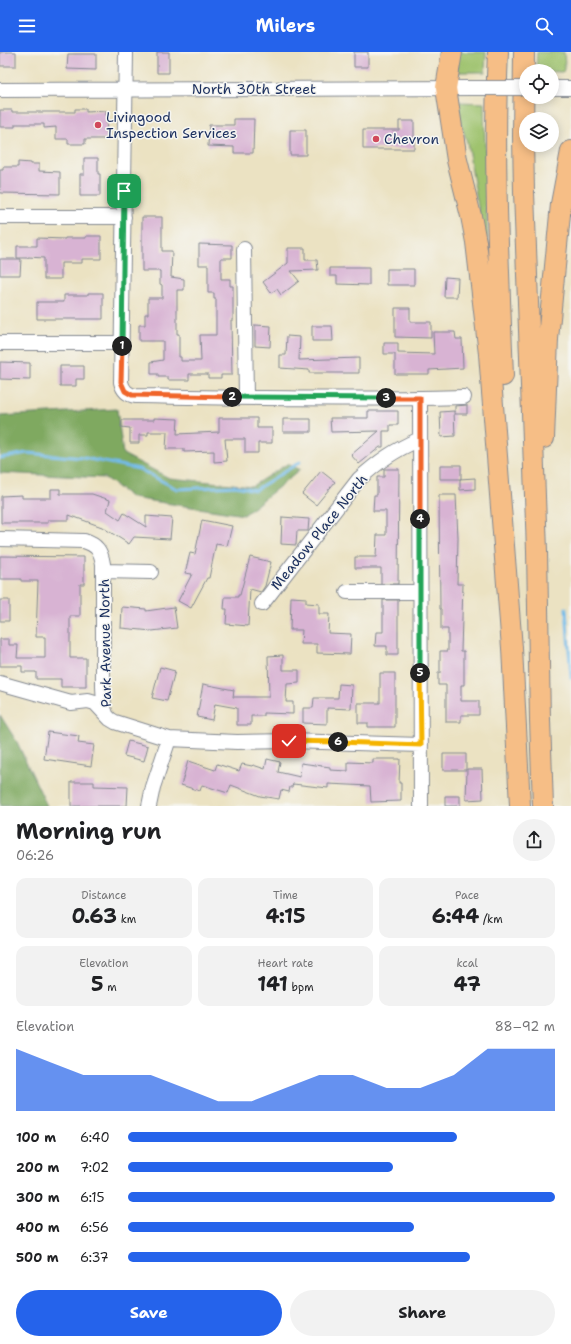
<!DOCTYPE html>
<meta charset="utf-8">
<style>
:root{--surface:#fff;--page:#f2f2f2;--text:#202124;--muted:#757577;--accent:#2563eb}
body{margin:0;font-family:"Shantell Sans",sans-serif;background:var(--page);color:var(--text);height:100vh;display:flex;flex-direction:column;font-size:15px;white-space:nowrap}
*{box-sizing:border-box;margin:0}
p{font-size:13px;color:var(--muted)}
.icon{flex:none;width:22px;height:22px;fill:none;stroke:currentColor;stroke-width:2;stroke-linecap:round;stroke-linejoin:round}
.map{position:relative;height:754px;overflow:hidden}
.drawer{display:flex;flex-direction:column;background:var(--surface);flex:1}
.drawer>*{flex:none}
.fabs{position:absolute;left:519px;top:12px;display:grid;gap:8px}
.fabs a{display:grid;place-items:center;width:40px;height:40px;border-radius:50%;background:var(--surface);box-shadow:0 2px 10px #0003;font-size:20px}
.pin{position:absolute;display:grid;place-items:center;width:34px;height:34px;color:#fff;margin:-17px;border-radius:8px;box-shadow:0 2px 6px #0006}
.km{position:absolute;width:20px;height:20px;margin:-10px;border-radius:50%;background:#222;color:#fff;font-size:11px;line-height:20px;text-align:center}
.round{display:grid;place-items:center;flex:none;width:42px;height:42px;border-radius:21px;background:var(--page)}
.summary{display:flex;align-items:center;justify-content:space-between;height:68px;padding:0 16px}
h1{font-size:22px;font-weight:700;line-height:30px}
.figures{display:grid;grid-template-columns:repeat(3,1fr);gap:6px;height:68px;padding:4px 16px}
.figures div{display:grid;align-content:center;border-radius:10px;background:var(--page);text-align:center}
.figures b{font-size:20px;font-weight:700}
.figures small{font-size:11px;font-weight:400}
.figures p{font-size:11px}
.chart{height:112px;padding:8px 16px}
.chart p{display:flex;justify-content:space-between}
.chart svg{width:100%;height:72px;margin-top:4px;fill:var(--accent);opacity:.7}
.cta{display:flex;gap:8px;margin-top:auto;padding:8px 16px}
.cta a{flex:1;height:46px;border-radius:24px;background:var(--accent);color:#fff;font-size:16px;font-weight:700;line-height:46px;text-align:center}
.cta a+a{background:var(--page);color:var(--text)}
ul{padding:0 16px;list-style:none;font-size:13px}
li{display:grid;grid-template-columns:64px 48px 1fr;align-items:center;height:30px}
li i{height:10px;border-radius:5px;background:var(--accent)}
header{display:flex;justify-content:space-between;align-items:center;height:52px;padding:0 16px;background:var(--accent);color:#fff;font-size:18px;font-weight:700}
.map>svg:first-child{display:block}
</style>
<header><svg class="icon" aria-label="menu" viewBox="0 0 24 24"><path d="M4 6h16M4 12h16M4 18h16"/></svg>Milers<svg class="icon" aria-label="search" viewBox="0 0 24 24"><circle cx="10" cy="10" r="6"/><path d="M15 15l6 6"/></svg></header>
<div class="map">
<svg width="571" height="754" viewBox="0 0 571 754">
<rect width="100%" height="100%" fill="#f6f6f2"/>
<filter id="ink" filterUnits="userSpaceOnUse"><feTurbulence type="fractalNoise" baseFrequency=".025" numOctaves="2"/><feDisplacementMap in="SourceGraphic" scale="8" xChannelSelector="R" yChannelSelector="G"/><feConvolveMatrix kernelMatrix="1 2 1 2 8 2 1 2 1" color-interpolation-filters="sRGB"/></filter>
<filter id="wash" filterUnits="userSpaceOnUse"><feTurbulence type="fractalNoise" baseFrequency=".012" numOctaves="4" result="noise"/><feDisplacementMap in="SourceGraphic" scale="16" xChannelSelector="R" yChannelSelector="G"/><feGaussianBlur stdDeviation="0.9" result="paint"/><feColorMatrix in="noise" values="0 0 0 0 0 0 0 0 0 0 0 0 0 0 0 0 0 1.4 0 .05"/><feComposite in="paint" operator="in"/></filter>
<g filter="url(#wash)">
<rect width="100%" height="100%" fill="#ebe2c2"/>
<!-- green -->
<path fill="#9fc36e" stroke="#5d7966" d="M457,0H486L485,20H457Z
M537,0H564L565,13L563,20L536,19Z
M459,50L484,51L488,205L486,201L467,90L460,69Z"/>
<!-- forest -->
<path fill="#7fa961" stroke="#4d6c60" d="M117,357L123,402L169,426L252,434L287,412L300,418L244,463L132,446L105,426L0,421V364Z
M0,663L17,690L47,754H0Z"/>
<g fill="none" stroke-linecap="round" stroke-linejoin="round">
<!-- stream -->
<path stroke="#72bbea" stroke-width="3" d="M0,406L27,401L84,406L139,417L177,437L236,434L255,438L300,410
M566,556L571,626"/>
</g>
<g id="blocks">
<!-- building -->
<path fill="#d8b3d3" d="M0,0H16V14H0Z
M157,0H169V21H157Z
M354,0H368V15H354Z
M68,2H96V18L67,17Z
M75,57H86V60L106,59L107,87H85V92H68V87H56V75L44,76V72H15V75H0V58H12V60H75Z
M234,67H254L253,101H234V95L208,94L209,73H234Z
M399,69H414V97H363V78H399Z
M290,78H306V103H290Z
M84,106H98V122H100V144H80V122H84Z
M18,110L31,111V112H39V119L60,120V142L0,141V118H3V115H18Z
M142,165H162V199H172L171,225L184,227V238H177V282H179V305H181V309H201L200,283H216V247H214V241H208V213H199V192L232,193V206H221V227H230V234H233V268H231L232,323H221V326H208V322H189V328H168V325H158V322H151V310L163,308V289H139V273H145V262H148V246H162V233L160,232V219H142Z
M86,184H101V207H82V211H61V227H44V206L28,205V206H17V194H37V186L65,187V186H86Z
M288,196H305V208H317L318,218L291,219L299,229L281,243L277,237L271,241L263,230L288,211Z
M0,207H21L20,223H0Z
M330,216H369V233L337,232V224H330Z
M387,217H414V233H387Z
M445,225L458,226L457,245H444Z
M88,241H103V267H37V250H64V243H88Z
M395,256H410V270H431V286L395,285Z
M255,273L271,274L270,295L255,294Z
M312,274H332L333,289H312Z
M433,280H455L456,287H462L463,316L429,318V322H395V302H384V291H398V301L434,302Z
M287,284L300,285L299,308L359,306V321H309V318L280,316V303H286Z
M0,310L30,311V328L0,327Z
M60,314H84V327H76V334H60Z
M467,353V362H455V354Z
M368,359H398V373H390V379H383V395H380L359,412L351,403L379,379L331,380L330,366H368Z
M454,359L455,384L441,385L440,360Z
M154,366L178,367L177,382L219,380V366H257V376H272V391H258V401H245V387H225L227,409L214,410V399L184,400V397H166L167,380H148V383H139V391H130V376L121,375L122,368H154Z
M283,367H311V380H283Z
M440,413H461V427H440Z
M384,417H399L398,532H381V516H355V505H376L377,483H386V459H373L374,443H377V425H384Z
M321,419L335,430L316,453L302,442Z
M475,426V437L460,438V427Z
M51,437H60V442H92L110,448L107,459L120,468L124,461L146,475V464L172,466L170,487L134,485L129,492L102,475L69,463V468H48V471H1V444L22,443V446H51Z
M439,443H456L458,486L457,532H463L461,599H464V633H461V649H479V663H461V670H446V633H438V621H440V599H448V577H441V557H440Z
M282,465L309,467L308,479H297L296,493L281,492Z
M202,468L232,474L227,494L216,492L209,526H207L191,556L178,549L192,522L185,521L190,501L195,502Z
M0,504L84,505V532H80V564H70V606H86V635H61V627H36V620H22V614H0V587H9V593H18L17,606H45V585H36L38,529H21V527H0Z
M250,505L271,510L265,534L261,540L250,537L248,574L226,572L227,557H224L225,545H238V543H240Z
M291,545L306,546V551L319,552V562H329L328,581L351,582L350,602L317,601V592H301L302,578H290Z
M0,548H9V569H0Z
M383,548H398V603H387V594H375L376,580H383Z
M122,555L146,557V559L174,555L177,576L152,579L121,576Z
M283,603V618H299V631L287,632L286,650H293V662L264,661V664H251V673H237V656L215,652L212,668L197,665L203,632L234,638L233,645H269L268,604Z
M160,615L175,619L167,649L152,646Z
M380,621H395V675H368V671H358V651H380Z
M339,632L352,633L351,657L327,656V672L303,671V656H313L314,646H338Z
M48,680L79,684L78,691L94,693L91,714L44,707Z
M128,689L148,694L144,709L124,704Z
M443,702H466V718H443Z
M267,707L280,710L278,720L300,725L301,711L330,715V718L348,719V710L373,711V707H400L399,731H401V749L371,750L370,734L328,732V736L293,732L292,735H290L289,740L281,738L279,747L260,744L231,733L228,741L202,733L200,739L181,733L188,709L215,718L217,712L239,719L242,712L252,714L253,713L265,717Z
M467,717H482L483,747L466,748Z
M71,730H94V734L128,735L127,754H71Z
M445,744H460V754H445Z"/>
</g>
</g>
<g filter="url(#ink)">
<use href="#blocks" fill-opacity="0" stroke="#838890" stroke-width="1"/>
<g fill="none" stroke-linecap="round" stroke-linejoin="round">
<defs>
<path id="minor" d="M126,0L121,330C123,339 128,343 136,344C245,346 355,348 464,345
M552,36H571
M0,38L473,36
M0,165H124
M244,197L246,346
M0,291H122
M420,346L421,754
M0,487L84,489C97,493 101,499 103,512V634L104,656L106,662
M103,519L151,520
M347,540H420
M262,552L359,427C379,409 395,398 420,387
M0,631L71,651L88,649L95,651L110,667L115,670L169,687L237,690L289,689L421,693
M149,754L153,735L169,687"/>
<path id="highway" d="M452,0L446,36L457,108L471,164L476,190L489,302L512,596L520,754
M498,0C493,108 499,216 503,324
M524,0L523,84L524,140L537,499L540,668L543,754
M544,386L548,287L561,152L571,99"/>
</defs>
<!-- minor casing -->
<use href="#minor" stroke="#838890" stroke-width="16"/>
<!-- highway casing -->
<use href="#highway" stroke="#838890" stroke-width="22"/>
<!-- minor -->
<use href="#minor" stroke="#fff" stroke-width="14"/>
<!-- highway -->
<use href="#highway" stroke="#f6be86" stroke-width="20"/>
<defs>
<path id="minor-bridge" d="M473,36H526"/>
</defs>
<!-- minor-bridge casing -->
<use href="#minor-bridge" stroke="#838890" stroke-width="16" stroke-linecap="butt"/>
<!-- minor-bridge -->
<use href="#minor-bridge" stroke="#fff" stroke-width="14"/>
</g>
</g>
<g fill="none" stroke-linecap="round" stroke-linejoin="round" filter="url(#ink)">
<defs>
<path id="split-1" d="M122,294L124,139"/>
<path id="split-2" d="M122,294L121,330L125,339L132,343L232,345"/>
<path id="split-3" d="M232,345L386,346"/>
<path id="split-4" d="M386,346H420V467"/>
<path id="split-5" d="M420,467V621"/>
<path id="split-6" d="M338,690L421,693L420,621"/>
<path id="split-7" d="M289,689L338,690"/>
</defs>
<!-- split-1 casing -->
<use href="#split-1" stroke="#fff" stroke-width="8"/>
<!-- split-2 casing -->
<use href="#split-2" stroke="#fff" stroke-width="8"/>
<!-- split-3 casing -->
<use href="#split-3" stroke="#fff" stroke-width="8"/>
<!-- split-4 casing -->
<use href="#split-4" stroke="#fff" stroke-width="8"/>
<!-- split-5 casing -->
<use href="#split-5" stroke="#fff" stroke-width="8"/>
<!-- split-6 casing -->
<use href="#split-6" stroke="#fff" stroke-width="8"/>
<!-- split-7 casing -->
<use href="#split-7" stroke="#fff" stroke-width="8"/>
<!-- split-1 -->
<use href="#split-1" stroke="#22a559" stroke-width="5"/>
<!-- split-2 -->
<use href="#split-2" stroke="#f0652b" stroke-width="5"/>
<!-- split-3 -->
<use href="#split-3" stroke="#22a559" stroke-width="5"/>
<!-- split-4 -->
<use href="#split-4" stroke="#f0652b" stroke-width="5"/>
<!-- split-5 -->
<use href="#split-5" stroke="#22a559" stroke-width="5"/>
<!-- split-6 -->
<use href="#split-6" stroke="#f5b400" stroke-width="5"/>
<!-- split-7 -->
<use href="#split-7" stroke="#f5b400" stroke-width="5"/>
</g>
<!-- markers -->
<g fill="#d1495b" stroke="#f6f6f2" stroke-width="1.5">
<circle cx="98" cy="73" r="4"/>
<circle cx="376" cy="87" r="4"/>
</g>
<g text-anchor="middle" stroke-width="3" stroke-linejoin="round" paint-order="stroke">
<!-- street labels -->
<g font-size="14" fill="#1b2f5e" stroke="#f6f6f2">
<text x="254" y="42">North 30th Street</text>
<text transform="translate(319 480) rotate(-51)" y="5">Meadow Place North</text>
<text transform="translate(105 591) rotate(-91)" y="5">Park Avenue North</text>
</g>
<!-- poi labels -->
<g font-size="14" fill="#1b2f5e" stroke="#f6f6f2" text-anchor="start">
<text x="106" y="70">Livingood<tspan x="106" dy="16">Inspection Services</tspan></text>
<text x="384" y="92">Chevron</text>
</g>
</g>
</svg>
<div class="fabs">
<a><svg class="icon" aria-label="locate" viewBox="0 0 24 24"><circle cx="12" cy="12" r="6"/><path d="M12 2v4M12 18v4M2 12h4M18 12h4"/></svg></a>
<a><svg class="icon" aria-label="layers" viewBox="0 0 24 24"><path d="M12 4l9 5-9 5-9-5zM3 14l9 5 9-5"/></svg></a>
</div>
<div class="pin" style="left:124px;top:139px;background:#1e9e55"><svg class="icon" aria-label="arrive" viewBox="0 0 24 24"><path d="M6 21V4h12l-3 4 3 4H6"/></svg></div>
<div class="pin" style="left:289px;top:689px;background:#d93025"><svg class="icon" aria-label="check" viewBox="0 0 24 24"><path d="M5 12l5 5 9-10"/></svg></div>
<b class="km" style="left:122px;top:294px">1</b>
<b class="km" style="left:232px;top:345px">2</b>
<b class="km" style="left:386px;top:346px">3</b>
<b class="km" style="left:420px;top:467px">4</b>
<b class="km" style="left:420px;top:621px">5</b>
<b class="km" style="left:338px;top:690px">6</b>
</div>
<section class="drawer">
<div class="summary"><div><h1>Morning run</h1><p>06:26</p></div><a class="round"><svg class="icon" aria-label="share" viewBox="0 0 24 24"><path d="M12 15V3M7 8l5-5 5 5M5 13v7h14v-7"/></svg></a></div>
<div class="figures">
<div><p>Distance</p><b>0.63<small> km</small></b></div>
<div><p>Time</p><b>4:15</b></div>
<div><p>Pace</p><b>6:44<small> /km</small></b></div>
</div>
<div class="figures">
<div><p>Elevation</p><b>5<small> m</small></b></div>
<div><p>Heart rate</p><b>141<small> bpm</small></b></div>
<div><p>kcal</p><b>47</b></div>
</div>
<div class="chart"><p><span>Elevation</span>88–92 m</p>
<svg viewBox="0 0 160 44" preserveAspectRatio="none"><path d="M0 44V6L10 14L20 22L30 22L40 22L50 30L60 38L70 38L80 30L90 22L100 22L110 30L120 30L130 22L140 6L150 6L160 6V44z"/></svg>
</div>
<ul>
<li><b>100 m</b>6:40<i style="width:77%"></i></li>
<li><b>200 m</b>7:02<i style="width:62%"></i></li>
<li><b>300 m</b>6:15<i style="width:100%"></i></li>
<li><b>400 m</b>6:56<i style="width:67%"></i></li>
<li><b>500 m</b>6:37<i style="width:80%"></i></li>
</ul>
<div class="cta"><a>Save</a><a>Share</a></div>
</section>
